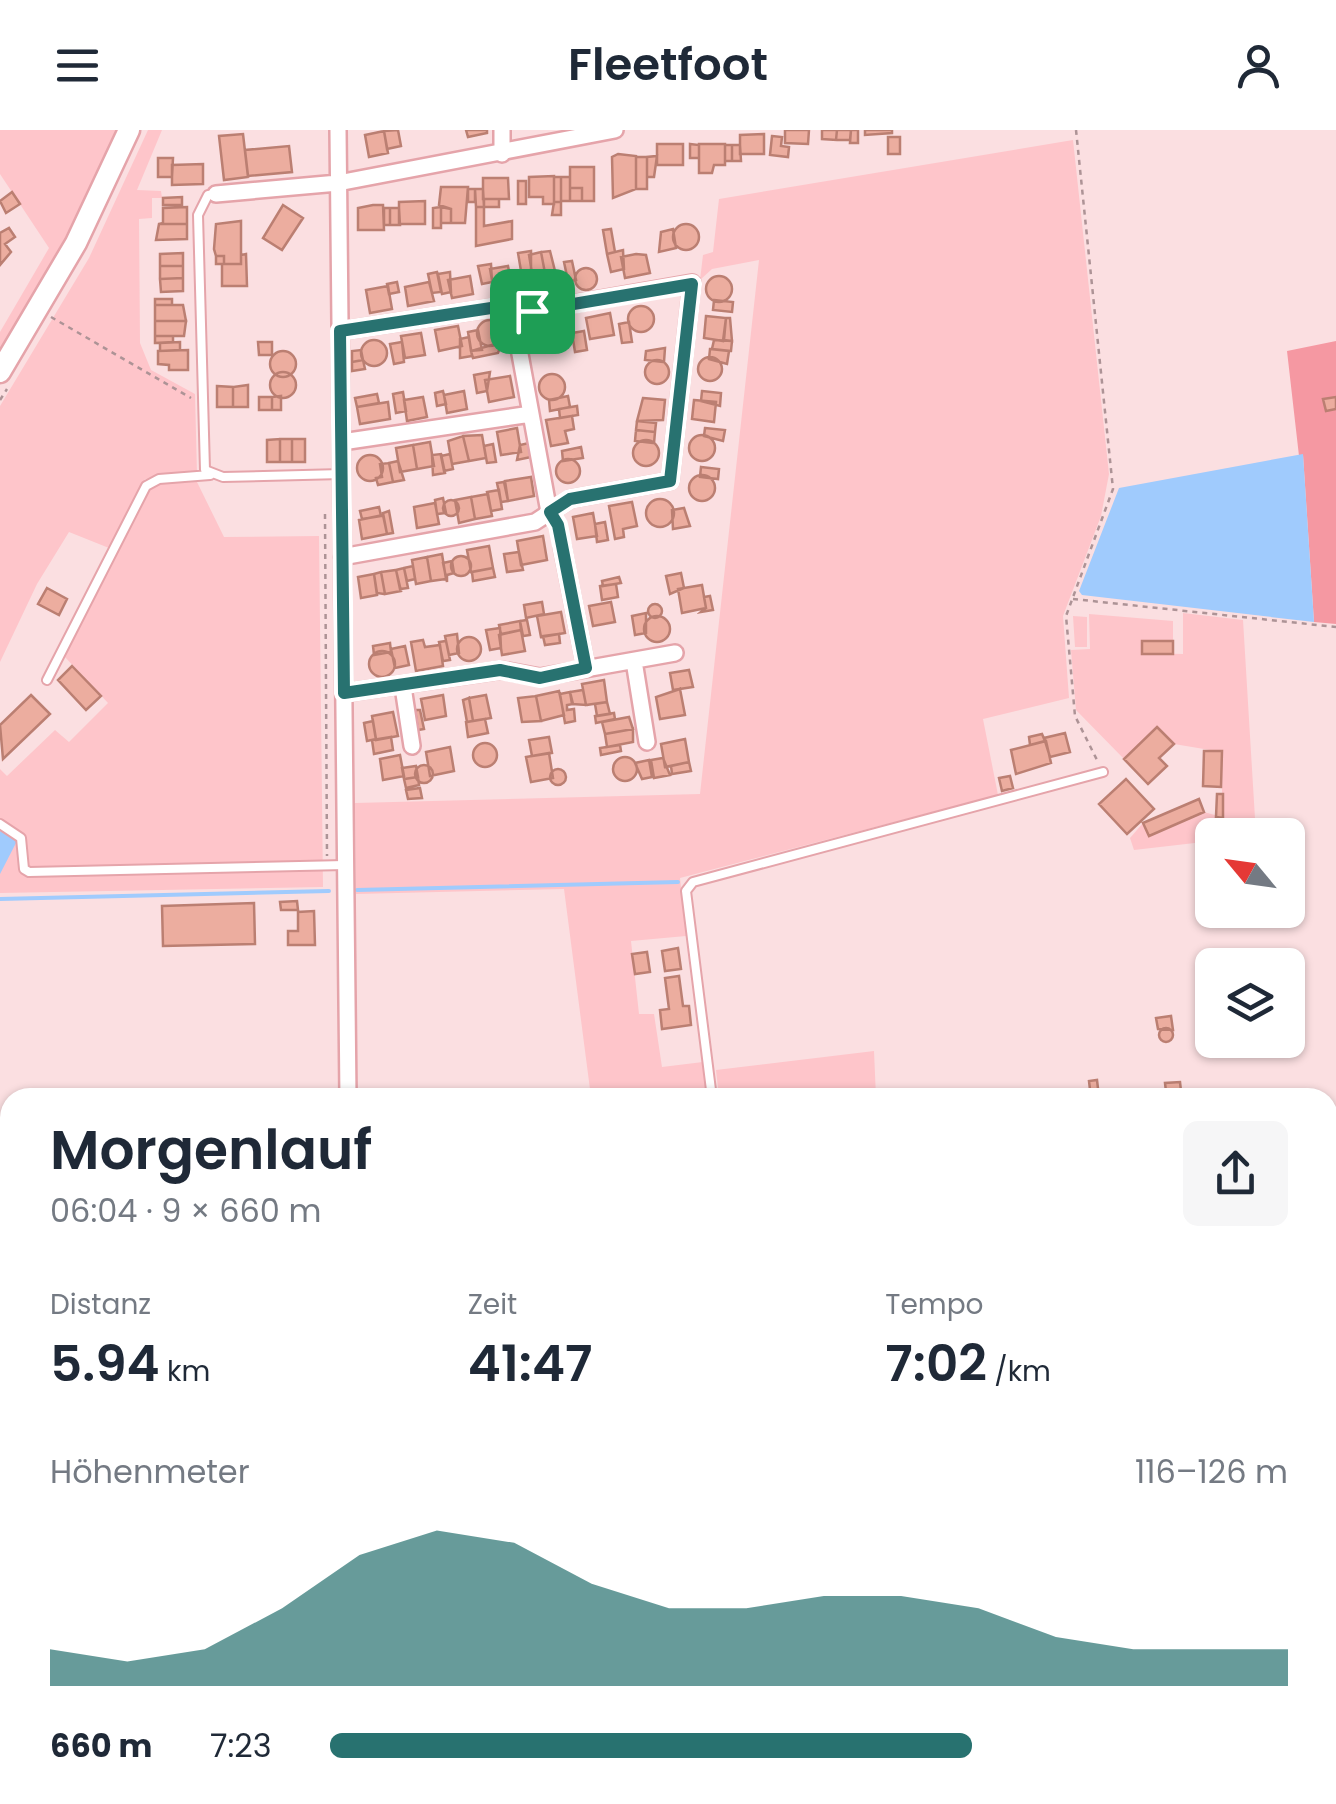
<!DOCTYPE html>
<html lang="de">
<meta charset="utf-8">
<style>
:root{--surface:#fff;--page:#f6f6f7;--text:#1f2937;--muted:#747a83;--accent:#287270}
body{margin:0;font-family:Poppins,sans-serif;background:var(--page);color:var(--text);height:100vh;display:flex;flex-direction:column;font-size:38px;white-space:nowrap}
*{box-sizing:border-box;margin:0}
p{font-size:32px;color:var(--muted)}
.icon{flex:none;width:55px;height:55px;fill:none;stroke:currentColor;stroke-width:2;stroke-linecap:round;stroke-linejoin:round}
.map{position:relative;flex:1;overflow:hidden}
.panel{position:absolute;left:0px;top:958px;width:1338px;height:718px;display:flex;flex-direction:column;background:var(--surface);border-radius:30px 30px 0 0;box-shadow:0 2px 8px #0004}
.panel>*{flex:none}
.needle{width:65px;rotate:299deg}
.buttons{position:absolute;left:1195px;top:688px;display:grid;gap:20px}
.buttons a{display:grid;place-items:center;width:110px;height:110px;border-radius:15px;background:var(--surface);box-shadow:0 2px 8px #0004;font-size:50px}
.pin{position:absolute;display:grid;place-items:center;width:85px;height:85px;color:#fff;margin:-42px;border-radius:20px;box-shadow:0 5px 15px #0006}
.round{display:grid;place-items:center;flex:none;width:105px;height:105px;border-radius:15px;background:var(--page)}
.headline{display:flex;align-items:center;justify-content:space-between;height:170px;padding:0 50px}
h1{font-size:55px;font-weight:600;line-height:75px}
.stats{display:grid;grid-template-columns:repeat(3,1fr);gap:15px;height:170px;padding:10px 50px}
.stats div{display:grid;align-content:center}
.stats b{font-size:50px;font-weight:600}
.stats small{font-size:28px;font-weight:400}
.stats p{font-size:28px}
.chart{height:280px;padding:20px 50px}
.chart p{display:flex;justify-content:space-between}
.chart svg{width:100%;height:180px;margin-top:10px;fill:var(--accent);opacity:.7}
ul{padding:0 50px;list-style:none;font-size:32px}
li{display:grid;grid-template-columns:160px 120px 1fr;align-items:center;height:75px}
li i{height:25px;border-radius:12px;background:var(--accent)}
header{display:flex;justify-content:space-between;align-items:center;height:130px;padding:0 50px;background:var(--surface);font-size:45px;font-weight:600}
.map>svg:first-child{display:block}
</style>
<header><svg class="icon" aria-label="menu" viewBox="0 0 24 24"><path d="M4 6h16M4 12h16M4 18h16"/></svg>Fleetfoot<svg class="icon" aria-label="person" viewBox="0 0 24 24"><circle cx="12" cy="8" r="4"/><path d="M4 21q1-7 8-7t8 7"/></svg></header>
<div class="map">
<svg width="1336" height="1674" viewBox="0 0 1336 1674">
<rect width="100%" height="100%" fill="#fbdfe1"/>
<!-- green -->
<path fill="#fec5ca" d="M0,0H122L108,34L0,232V202L49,118L0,44Z
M148,0H162L137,60L161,61L162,68H152V88L139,89L140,213L151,240L195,264L197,344L145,349L109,418L69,402L37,454L0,532V276L89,128Z
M1073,10L1109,344L1101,386L1063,486L1069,568L983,589L998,665L680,748L686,806L631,811L639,884H654L662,937L703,932L707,967H591L564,759L356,764L355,673L700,664L759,130L712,139L700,150L703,125L713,122L719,69Z
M197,352L224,407L319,406L323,757L0,763V639L7,646L55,600L69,612L108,573L64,526L144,361L161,353Z
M1183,483L1243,490L1256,705H1212V711L1134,720L1130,708L1143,693L1149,706L1204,682L1222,687V622L1174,614L1157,598L1124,629L1076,580L1071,520L1090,519L1089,484L1173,491V511H1143L1142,523L1183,524Z
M1073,486L1087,487V517H1075Z
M874,921L876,967H719L716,940Z
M10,1178V1363L0,1366V1179Z
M46,1665H305L314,1674H49Z
M1116,1665H1271L1254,1674H1104Z"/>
<!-- forest -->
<path fill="#f598a2" d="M1336,211V494L1314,492L1303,325L1299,326L1287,221Z
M1328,1127L1336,1133V1392L1328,1384Z
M305,1665H631L641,1674H314Z"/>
<!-- water -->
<path fill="#a0cbfd" d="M1303,324L1314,492L1082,465L1079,461L1119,358Z
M0,701L17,711L0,744Z"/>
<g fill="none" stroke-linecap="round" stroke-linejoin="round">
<!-- stream -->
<path stroke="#a0cbfd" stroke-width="4" d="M357,760L678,752
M0,769L329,761"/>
</g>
<!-- building -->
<path fill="#ecad9f" stroke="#bb7f72" stroke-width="2.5" d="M398,0L401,16L387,19L384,1Z
M466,0H487V3L468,7Z
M785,0H809L808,14L785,13Z
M822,0H837L836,10L822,9Z
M837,0H851L850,10H836Z
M851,0H858V13H850Z
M865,0H892V3L865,5Z
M384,1L388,23L369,27L365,5Z
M243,4L248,47L224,50L219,6Z
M764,4V24H740V5Z
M772,6L782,7L781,16L789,17L788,27L770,25Z
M888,7H900V24H888Z
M657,14H683V35H657Z
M690,14L699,15V28H690Z
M699,14H725V35H714L712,43H699Z
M725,15H732V31H725Z
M732,15H740L741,31H732Z
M289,16L292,42L248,46L245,20Z
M618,24L636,26V59L613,68L612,27Z
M657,26L654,47H647V27Z
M636,27H647V59H636Z
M158,28H173L172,47H158Z
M203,34V54L172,55V35Z
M570,37H594V71H582V58H570Z
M554,46V74H543V67H529V47Z
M554,47H561V72H554Z
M561,47H570V71H561Z
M483,48H508L509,69H483Z
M518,51H526V74H518Z
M441,57H468L465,93H451V79L439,75Z
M570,58H582V71H570Z
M468,59H475V72H468Z
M475,59H483L484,77H476Z
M12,62L20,74L6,83L0,71Z
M182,67V75H163V68Z
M484,69H499V77H484Z
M425,71V94H399V72Z
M554,72H561V85H552Z
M283,75L303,88L282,120L263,108Z
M373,75H383L384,100H358V78Z
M187,77V94H159L163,93V78Z
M441,77L451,79V93H441Z
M441,77V98H433V78Z
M476,77H484V96L512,91V109L476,116Z
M384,78H390V95H384Z
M390,78H399L400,95H390Z
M241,91V134H224V126H216L214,119L216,94Z
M673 107a13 13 0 1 1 26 0a13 13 0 1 1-26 0Z
M159,94H187V109L156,110Z
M9,98L15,107L5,114L11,122L0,135V103Z
M611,99L615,122L607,124L603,100Z
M673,99L676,118L659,122L661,102Z
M623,120L624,139L611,142L607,124Z
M531,121V140L521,141L518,123Z
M550,121L559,157L548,159L541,122Z
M541,122L548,159L535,161L529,125Z
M183,123V136H160V124Z
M246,124L247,156H222V134H216V126H224V134H241V125Z
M636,124L646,125L650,143L625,148L621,127Z
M572,131L576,150L568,151L564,132Z
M491,134L492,152L482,154L478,136Z
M160,136H183V148L160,149Z
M508,136L512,157L494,161L490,139Z
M575 149a11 11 0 1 1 22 0a11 11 0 1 1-22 0Z
M437,142L441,162L432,163L428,144Z
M450,142L451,162L442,164L438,144Z
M470,146L473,164L452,168L448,150Z
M706 159a13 13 0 1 1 26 0a13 13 0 1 1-26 0Z
M183,148V161L161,162L160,149Z
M397,152L399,162L389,164L387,154Z
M429,152L434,171L408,176L405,157Z
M568,154L570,161L556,164L555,158Z
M388,156L392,179L370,183L366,160Z
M155,169H172V175H155Z
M714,170L733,172L732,182L713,180Z
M155,175H183L186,191H155Z
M628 189a13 13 0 1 1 26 0a13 13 0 1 1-26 0Z
M610,183L614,205L590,209L586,188Z
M706,186L726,188L723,211L704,208Z
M726,188H730L732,211L724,210Z
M477 203a13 13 0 1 1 26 0a13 13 0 1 1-26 0Z
M155,191H186L184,206H155Z
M629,192L632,212L622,213L619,194Z
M555,193L559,214L538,217L535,197Z
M458,196L462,216L439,221L435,200Z
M564,199L567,215L556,217L557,200Z
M478,200L482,220L471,221L468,202Z
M584,201L587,220L575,222L572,203Z
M421,203L425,225L405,228L401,206Z
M155,206H173V212L155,213Z
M469,207L472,226L460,228V209Z
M714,210L732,211L731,221L712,219Z
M361 223a13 13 0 1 1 26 0a13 13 0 1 1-26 0Z
M180,212V220L160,221V213Z
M258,212H272V225H259Z
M402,212L404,232L394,234L390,214Z
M502,212L498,223L473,228L471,221Z
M665,218L664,232L645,230L646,221Z
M710,219L729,221L727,234L709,229Z
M188,220V240H169V235L158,234V221Z
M361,220L363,230L352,232V221Z
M270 234a13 13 0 1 1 26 0a13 13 0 1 1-26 0Z
M698 239a12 12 0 1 1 24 0a12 12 0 1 1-24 0Z
M645 242a12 12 0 1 1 24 0a12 12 0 1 1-24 0Z
M363,230L365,239L352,241V232Z
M490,242L487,261L477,263L474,245Z
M270 255a13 13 0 1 1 26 0a13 13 0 1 1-26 0Z
M539 257a13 13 0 1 1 26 0a13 13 0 1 1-26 0Z
M510,246L514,267L489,272L485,250Z
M248,255V277H233V257Z
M217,256L233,257V277H217Z
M443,261L446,274L437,276L435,263Z
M464,261L467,279L447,283L444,265Z
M702,261L721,263L720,276L701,271Z
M403,262L406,281L396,283L393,264Z
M377,264L379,273L357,277L355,268Z
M281,266V280H272V267Z
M568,266L570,277L550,281L549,270Z
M259,267H272V280H259Z
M423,267L427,287L407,291L404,270Z
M1336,267V279L1326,281L1323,269Z
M643,268L665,270L663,290L637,291Z
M694,270L716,272L714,292L692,289Z
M388,272L390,289L360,294L357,277Z
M577,276L578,285L560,288L559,279Z
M572,286L574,299L565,301L568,313L551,316L546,290Z
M637,291L656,293L655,302L636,300Z
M517,298L521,322L501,325L497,302Z
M705,298L725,300L723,311L704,306Z
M636,300L655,302L654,313L635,311Z
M689 318a13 13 0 1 1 26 0a13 13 0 1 1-26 0Z
M482,305L486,328L469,331L463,306Z
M463,306L469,331L452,334L448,311Z
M280,309H292V332H280Z
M280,309V332H267V310Z
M292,309H305V332H292Z
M633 323a13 13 0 1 1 26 0a13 13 0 1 1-26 0Z
M430,312L434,336L417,339L413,315Z
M529,313L531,327L517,330L520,315Z
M493,314L496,332L487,333L484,316Z
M413,315L417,339L400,342L396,318Z
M581,317L583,328L563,331L562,321Z
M441,324L445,343L433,345L432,325Z
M450,324L453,339L444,341L441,326Z
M357 338a13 13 0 1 1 26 0a13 13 0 1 1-26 0Z
M556 341a12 12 0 1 1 24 0a12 12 0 1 1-24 0Z
M398,331L404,350L393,352L389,333Z
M389,333L393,352L378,355L376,348L382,347L380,334Z
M701,337L719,339L718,349L700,347Z
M689 358a13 13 0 1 1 26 0a13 13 0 1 1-26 0Z
M531,347L534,366L508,371L505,351Z
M504,352L508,371L501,372L497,353Z
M499,360L502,379L491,381L487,362Z
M488,364L492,386L475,389L471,367Z
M471,367L475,389L459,393L455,370Z
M443,368L446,383L437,384L435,370Z
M646 383a14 14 0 1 1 28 0a14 14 0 1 1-28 0Z
M443 378a8 8 0 1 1 16 0a8 8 0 1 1-16 0Z
M632,372L637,396L623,399L624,407L615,409L609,376Z
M435,373L439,394L417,398L414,377Z
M379,377L381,386L362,389L360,381Z
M684,378L690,396L673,399L672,380Z
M389,381L393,403L387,404L383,383Z
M593,383L597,406L577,409L573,387Z
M383,385L387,404L362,409L359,390Z
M605,392L608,410L597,412L595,394Z
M543,406L547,430L521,435L517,411Z
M489,416L493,438L471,442L467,420Z
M519,422L523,440L507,442L504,424Z
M442,424L446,449L431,451L427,427Z
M451 436a10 10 0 1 1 20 0a10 10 0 1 1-20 0Z
M427,427L431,451L416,454L412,430Z
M452,431L454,443L447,445V452L443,433Z
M413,436L415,449L407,451L404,438Z
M404,438L408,458L400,459L396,440Z
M493,438L495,447L473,451L472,442Z
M396,440L401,461L385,464L381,442Z
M381,442L385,464H384L377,463L374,444Z
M681,443L684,458L670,464L666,446Z
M374,444L377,465L361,468L358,447Z
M619,447L621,453L603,456L602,451Z
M616,454L618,467L602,470L600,456Z
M702,455L706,478L682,483L678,459Z
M47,458L67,469L59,485L38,474Z
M710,466L713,480L701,482L706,478L704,467Z
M542,472L544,484L526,488L524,475Z
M611,472L615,492L593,496L589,476Z
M648 481a7 7 0 1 1 14 0a7 7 0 1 1-14 0Z
M561,482L565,503L541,507L537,486Z
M646,483V503L635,505L632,486Z
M644 499a13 13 0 1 1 26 0a13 13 0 1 1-26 0Z
M527,490L530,505L523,506L520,491Z
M520,491L521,500L501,504L499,495Z
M500,498L501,518L490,520L486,500Z
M521,500L525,521L502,525L499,505Z
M457,504L459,523L449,525L445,506Z
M559,504L560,513L545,515L543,506Z
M457 519a12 12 0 1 1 24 0a12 12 0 1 1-24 0Z
M423,510L425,517L440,515L443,536L416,541L411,512Z
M446,511L450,530L443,531L439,512Z
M1142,511H1173V524H1142Z
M390,513L391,522L374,525L373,516Z
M405,516L409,535L395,538L391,519Z
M369 534a13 13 0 1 1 26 0a13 13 0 1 1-26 0Z
M72,536L101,566L86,580L58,550Z
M689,540L693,557L673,560L670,543Z
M604,550L607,572L586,575L582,554Z
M680,559L685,585L660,589L656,567Z
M583,560L586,575L572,574L570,562Z
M559,561L564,585L541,591L536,566Z
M570,562L573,574L567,575V580L574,579L575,591L565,593L560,564Z
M31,565L50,584L3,629L0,595Z
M443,565L446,586L425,590L421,569Z
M486,565L491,588L473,591L469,568Z
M536,566L541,591L522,592L518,568Z
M469,568L473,591L467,592L463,570Z
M607,572L610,584L597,586L595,574Z
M415,580H420L424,599L418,600Z
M393,582L398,606L376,610L372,586Z
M614,583L615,589L596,593L595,586Z
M629,587L633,599L605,604L602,592Z
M485,589L488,603L468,607L466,592Z
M373,591L376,609L367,611L364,593Z
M1157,597L1174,614L1159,628L1167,636L1148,654L1124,629Z
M633,599V612L607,617L605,604Z
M1065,603L1070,622L1050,627L1044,608Z
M1042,604L1045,611L1030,615L1029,607Z
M391,607L393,620L374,624L372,610Z
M549,607L552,623L532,626L529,610Z
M685,609L689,632L665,637L661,614Z
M1046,611L1051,633L1016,644L1011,620Z
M473 625a12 12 0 1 1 24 0a12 12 0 1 1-24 0Z
M620,615L621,621L601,625L600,618Z
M450,617L454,641L430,646L426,622Z
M1204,621H1222L1221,657L1203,656Z
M549,623L553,648L531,652L526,627Z
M400,625L404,646L383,650L380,629Z
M613 639a12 12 0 1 1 24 0a12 12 0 1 1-24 0Z
M663,628L670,645L654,648L651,630Z
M649,630L652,647L642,649L635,633Z
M689,632L691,641L672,644L671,636Z
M415 644a9 9 0 1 1 18 0a9 9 0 1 1-18 0Z
M416,636L418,647L404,649L402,638Z
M550 647a8 8 0 1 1 16 0a8 8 0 1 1-16 0Z
M1010,646L1013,658L1002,661L999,648Z
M418,647L419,655L406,658L404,649Z
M1126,649L1154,679L1127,704L1099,674Z
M420,658L422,668L408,669L406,660Z
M1217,664H1223V688L1216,687Z
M1199,669L1204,682L1149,706L1143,693Z
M297,771L298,780H281L280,772Z
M254,773L255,814L163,816L162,776Z
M314,781L315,815H288V801H298V782Z
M678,818L681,839L665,841L662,821Z
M647,822L650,842L635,844L632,824Z
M679,846L683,876H689L691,895L662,899L660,880L669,879L665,848Z
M1171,886L1173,900L1158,899L1156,888Z
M1159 905a7 7 0 1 1 14 0a7 7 0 1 1-14 0Z
M1097,950L1099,967L1091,968L1089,951Z
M1180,952L1181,961L1166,962L1165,953Z
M1183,961V968H1164V963Z
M39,1666L43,1674H24L23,1672Z"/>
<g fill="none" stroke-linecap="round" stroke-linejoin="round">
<defs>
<path id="lane" d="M216,64L208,65L198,85L205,340L223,347L342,344
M47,550L146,356L159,349L210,345
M0,694L21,708L24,739L29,742L345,735
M712,968L686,761L693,752L1103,642"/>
<path id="street" d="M338,0L348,968
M502,24V0
M216,64L338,53L615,0
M511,175L549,382
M340,201L511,175L532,181L692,153L670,351L570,369L535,392L342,427
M342,312L531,284
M562,416L586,538
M634,531L647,612
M403,557L412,616
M344,563L501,540L540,547L675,523
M1328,1016L1336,1015
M0,1126H10"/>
<path id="secondary" d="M0,242L76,113L129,0"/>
</defs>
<!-- lane casing -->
<use href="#lane" stroke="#e5a4aa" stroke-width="12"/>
<!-- street casing -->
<use href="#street" stroke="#e5a4aa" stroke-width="20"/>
<!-- secondary casing -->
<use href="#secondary" stroke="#e5a4aa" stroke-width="25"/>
<!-- path -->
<path stroke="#ad9396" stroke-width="2.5" stroke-dasharray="5 5" stroke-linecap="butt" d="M1076,0L1113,359L1066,486L1075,586L1098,632
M51,187L191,268
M0,270L7,259
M325,384L327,726
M1073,469L1336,497
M0,1146H10
M320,1665L328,1674
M474,1674L484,1665"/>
<!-- lane -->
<use href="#lane" stroke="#fff" stroke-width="8"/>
<!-- street -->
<use href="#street" stroke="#fff" stroke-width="15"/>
<!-- secondary -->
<use href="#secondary" stroke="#fff" stroke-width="20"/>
</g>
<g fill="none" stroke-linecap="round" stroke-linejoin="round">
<defs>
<path id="route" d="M692,154L670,351L570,369L550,382L558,395L586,538L540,548L500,540L344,563L340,201L511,175L532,181Z"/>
</defs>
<!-- route casing -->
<use href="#route" stroke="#fff" stroke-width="20"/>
<!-- route -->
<use href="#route" stroke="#287270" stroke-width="12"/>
</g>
</svg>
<div class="buttons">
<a><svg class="needle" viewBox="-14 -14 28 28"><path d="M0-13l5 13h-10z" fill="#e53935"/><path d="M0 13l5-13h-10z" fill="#747a83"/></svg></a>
<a><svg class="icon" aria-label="layers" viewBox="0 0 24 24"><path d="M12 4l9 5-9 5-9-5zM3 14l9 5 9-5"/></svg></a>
</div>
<div class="pin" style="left:532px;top:181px;background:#1e9e55"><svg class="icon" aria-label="arrive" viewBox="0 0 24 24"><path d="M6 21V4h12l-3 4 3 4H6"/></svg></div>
<section class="panel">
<div class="headline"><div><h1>Morgenlauf</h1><p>06:04 · 9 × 660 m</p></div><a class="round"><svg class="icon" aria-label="share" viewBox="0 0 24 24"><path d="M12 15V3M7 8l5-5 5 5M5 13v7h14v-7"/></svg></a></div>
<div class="stats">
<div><p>Distanz</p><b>5.94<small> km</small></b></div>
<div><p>Zeit</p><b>41:47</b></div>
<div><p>Tempo</p><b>7:02<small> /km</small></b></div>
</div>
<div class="chart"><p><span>Höhenmeter</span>116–126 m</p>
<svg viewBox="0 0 160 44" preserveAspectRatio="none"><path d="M0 44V35L10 38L20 35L30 25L40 12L50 6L60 9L70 19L80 25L90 25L100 22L110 22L120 25L130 32L140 35L150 35L160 35V44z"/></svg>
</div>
<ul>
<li><b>660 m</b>7:23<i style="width:67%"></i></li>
</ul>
</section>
</div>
